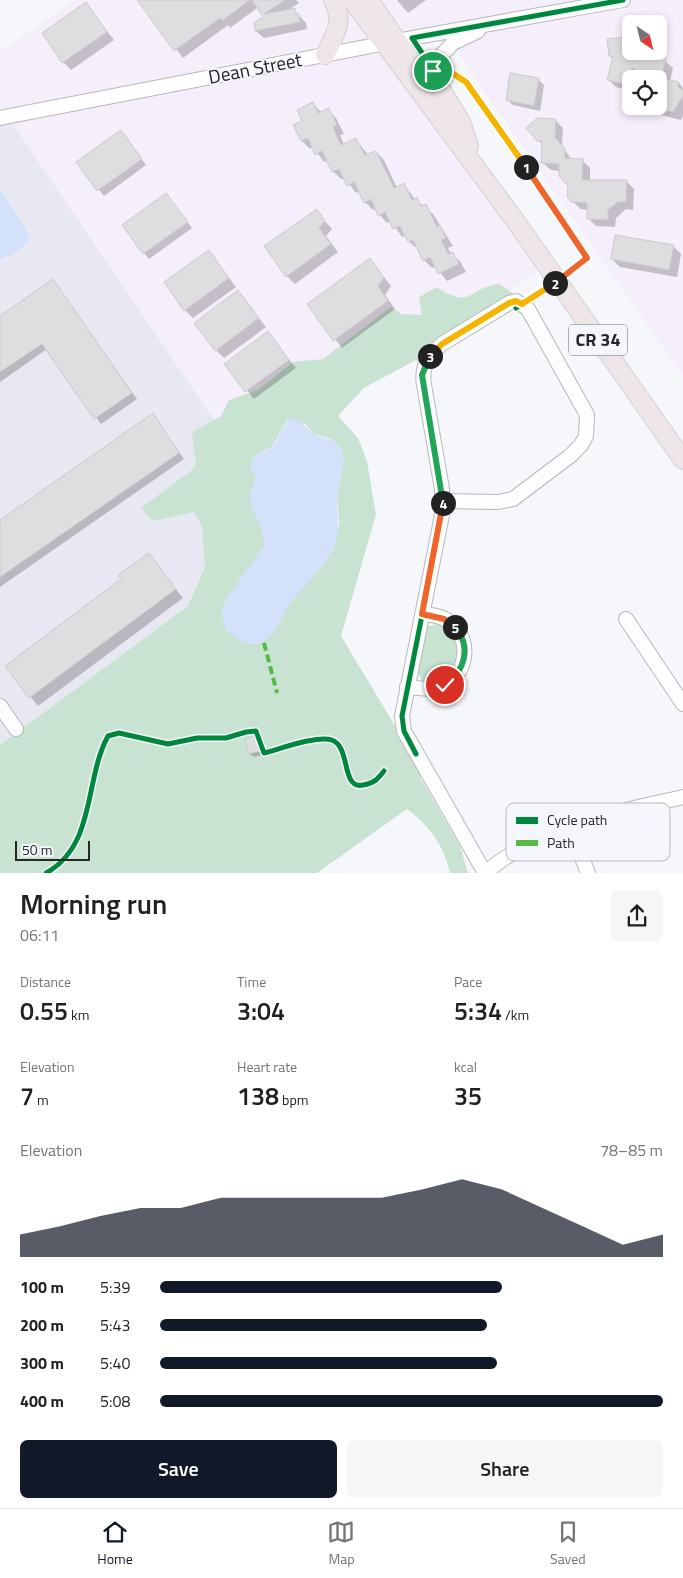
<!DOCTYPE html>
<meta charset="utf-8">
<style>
:root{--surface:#fff;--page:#f6f6f6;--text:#202124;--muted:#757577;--line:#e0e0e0;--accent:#111827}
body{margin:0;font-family:"Titillium Web",sans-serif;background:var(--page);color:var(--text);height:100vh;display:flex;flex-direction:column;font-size:19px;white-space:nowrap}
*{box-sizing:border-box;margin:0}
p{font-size:16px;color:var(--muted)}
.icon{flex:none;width:28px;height:28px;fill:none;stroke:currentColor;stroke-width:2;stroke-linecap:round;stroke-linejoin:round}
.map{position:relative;height:873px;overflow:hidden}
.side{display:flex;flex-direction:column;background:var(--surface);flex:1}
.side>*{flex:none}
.needle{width:32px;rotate:145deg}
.tools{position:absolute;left:622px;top:15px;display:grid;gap:10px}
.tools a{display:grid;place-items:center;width:45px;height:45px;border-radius:8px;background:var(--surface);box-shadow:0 2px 8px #0003;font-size:25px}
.scale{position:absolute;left:15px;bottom:12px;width:75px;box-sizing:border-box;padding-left:5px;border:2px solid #27272a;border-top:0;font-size:14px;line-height:18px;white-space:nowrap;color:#27272a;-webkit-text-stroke:4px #f5f6fc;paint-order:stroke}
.pin{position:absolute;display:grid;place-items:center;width:42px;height:42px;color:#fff;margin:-21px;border:2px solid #fff;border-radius:50%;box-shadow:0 1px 5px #0007}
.km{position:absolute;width:25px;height:25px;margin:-12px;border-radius:50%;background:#222;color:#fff;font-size:14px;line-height:25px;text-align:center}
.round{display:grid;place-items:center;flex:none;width:52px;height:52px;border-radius:8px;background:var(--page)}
.headline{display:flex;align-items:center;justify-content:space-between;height:85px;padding:0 20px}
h1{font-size:28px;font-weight:600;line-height:38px}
.figures{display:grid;grid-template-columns:repeat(3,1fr);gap:8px;height:85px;padding:5px 20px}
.figures div{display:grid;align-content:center}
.figures b{font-size:25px;font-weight:600}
.figures small{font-size:14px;font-weight:400}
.figures p{font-size:14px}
.chart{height:140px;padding:10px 20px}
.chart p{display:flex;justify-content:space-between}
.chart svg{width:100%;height:90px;margin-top:5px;fill:var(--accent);opacity:.7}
.button{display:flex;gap:10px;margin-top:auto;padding:10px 20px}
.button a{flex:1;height:58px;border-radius:8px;background:var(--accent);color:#fff;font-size:20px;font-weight:600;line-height:58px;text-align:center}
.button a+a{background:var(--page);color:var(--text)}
ul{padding:0 20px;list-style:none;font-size:16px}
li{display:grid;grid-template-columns:80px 60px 1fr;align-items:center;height:38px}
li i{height:12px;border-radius:6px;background:var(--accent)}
.menu{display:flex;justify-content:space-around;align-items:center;height:70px;border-top:1px solid var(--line);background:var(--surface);font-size:14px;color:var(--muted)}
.menu a{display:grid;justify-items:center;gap:2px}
.menu .selected{color:var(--accent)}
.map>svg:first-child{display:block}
</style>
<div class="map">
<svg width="683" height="873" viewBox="0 0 683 873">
<rect width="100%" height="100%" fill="#f6f7fb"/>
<!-- commercial -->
<path fill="#f5eefb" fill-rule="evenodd" d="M75,0H348L379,43L0,117V52Z
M374,0H592L399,37Z
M638,0H683V376L445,35ZM631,24H659V51H631ZM631,79H659V106H631Z
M381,47L542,269L292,431L261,489L10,120Z"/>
<!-- built -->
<path fill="#e7e8f1" d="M10,120L261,489L279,540L0,745V122Z"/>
<!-- green -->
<path fill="#c9e3d3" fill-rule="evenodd" d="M499,284L514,294L516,301L425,364L416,360L364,388L338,416L358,438L367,461L376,515L341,636L424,774L420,777L460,846L468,873H450C444,846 429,825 407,809L317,873H0V745L188,606L205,567L202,526L194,512L153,521L141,508L192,470L196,464L192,432L221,416L229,400L258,390L293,362L323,359L391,307L401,314L422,315L419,297L437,287C471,311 469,287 499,284ZM287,420L305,424L314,434L331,439L343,459L337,496L339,523L334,548L307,583L265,544L260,522L253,509L256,479L253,460L259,453L272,447Z
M437,624C454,629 456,641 460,657C451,672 444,685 424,682L417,673L425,632L428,626Z"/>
<!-- water -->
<path fill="#d4e1fa" d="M0,189L25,228L30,240L18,251L2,259H0Z
M291,418C302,421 307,429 316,435C323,439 331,438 337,443C351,457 338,482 337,498C336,515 341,531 334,547C327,566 302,586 290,604C281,617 276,636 261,643C248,648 236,638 226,631L221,612L225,601L265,544C264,527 248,508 250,494C251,489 254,484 256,479L250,468C257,446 267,455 274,445C279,437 283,428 288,420Z"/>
<!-- shadow -->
<path fill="#0003" d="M139,0H296L299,3L287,11L294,10L306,23L307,29L264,38L256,31L255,24L264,18L257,8L230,28L228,25L183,58Z
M397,0H426L408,13Z
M86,4L114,40L71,70L63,62Z
M631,30V51H656L657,54L673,68L670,81L679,83L683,88V116L681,120L657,114L650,106H659V79H645L640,75L638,79H631V91L616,87L608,79L613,59L610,56Z
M538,79L544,85L540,111L513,105L507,99Z
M313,104L321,112L328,110L336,118L344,134L340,135L344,145L356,139L368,155L376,152L384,160L397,188L404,185L415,199L433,214L453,246L448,248L451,254L460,261L466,272L447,281L435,266L432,268L424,260L418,249L409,242L406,235L402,237L391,221L387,223L380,215L376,208L373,210L365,202L359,191L356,193L345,178L341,179L333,171L328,160L324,162L313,147L310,149L302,141L295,126L303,122Z
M555,120L563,128L562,146L572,160H582L590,168V182L626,181L634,189L633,210L626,209L616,218L615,227L596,226L588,218V210L581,209L568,197L569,186L560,171L551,170L543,163V145L538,140Z
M126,137L146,165L104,196L78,163Z
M166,194L192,228L149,259L144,253Z
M316,211L332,229L326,236L338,252L295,284L287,276Z
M673,246L681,254L677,277L620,267L612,259Z
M209,252L236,287L193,318L185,310Z
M370,260L391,286L385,295L395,309L342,348L309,304Z
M53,281L137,399L101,424L47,349L0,382V317Z
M238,292L266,327L224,358L216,350Z
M268,333L296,368L254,399L226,364Z
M152,415L184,459L0,587V521Z
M148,554L183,598L38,706L6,666L123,580Z
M255,737L259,740L263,755L254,757L250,754L246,739Z"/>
<!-- building -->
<path fill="#dedddf" stroke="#cbcacc" d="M137,0H250L222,21L220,18L174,51Z
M252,0H285L264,14L295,8L296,14H299L300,22L255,31L254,23L263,17Z
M86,2L107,32L62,63L42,33Z
M631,28V51H654L666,59L661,78L679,82L678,87L683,90V96L673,112L659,109V79H647L632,68L627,85L607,80L613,56H609L607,39L625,37Z
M510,73L539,78L534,106L506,100Z
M313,102L318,113L329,108L337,125L333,127L341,145L356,138L365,155L376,151L394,188L404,183L412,200L417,197L421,206L426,204L437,227L440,225L446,238L441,240L448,254L453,252L459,264L438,274L430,257L423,261L413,240L408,242L400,226L393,229L385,212L378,216L371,199L364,203L354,182L347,186L339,169L332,172L322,151L315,155L308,138L301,141L293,125L302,121L297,110Z
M537,118L556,119L555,137L565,149V158L583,159L582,180H627L626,202H618L608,210V220L587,219V203L571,202L567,197L568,186L559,176V164L541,163L542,141H537L526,128Z
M121,130L142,159L97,191L76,162Z
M166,193L188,222L143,254L122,225Z
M317,209L325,221L319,228L331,244L286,277L264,246Z
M615,235L674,245L669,270L611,259Z
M209,250L229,278L184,311L164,282Z
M370,258L384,278L378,286L388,301L333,341L307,304Z
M53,279L132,393L94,419L42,344L0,372V316Z
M238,290L259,318L215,351L194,323Z
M268,331L289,360L245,392L224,364Z
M153,413L179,453L0,577V520Z
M149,553L176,589L29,698L5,666L121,579L118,575Z
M255,735L260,751L249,754L245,739Z"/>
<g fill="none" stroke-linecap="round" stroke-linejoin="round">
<defs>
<path id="minor" d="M435,62L453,43L478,31
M0,118L412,38L623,0
M443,501L498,502L513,499L570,456L581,445L586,436L587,415L528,309L516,301L509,303L442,344C428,356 421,367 424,385L442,489V515L402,716L404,731L485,873C541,825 614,813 683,797
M626,619L683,704
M407,687C417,688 428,690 438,688C466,680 474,641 451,623C443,616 432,615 422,614
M0,706L16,729
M569,825L588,873"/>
<path id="major" d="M352,0L514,219L683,460
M369,0L417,70
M325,55C335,34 345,23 333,0
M435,62V79L461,122L469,146"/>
</defs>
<!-- minor casing -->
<use href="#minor" stroke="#b8b8bb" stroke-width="16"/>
<!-- major casing -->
<use href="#major" stroke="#d1d1d3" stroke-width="20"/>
<!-- minor -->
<use href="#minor" stroke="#fefefe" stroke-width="14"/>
<!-- major -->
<use href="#major" stroke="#eee5e8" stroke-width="18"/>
<!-- quiet -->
<path stroke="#58b947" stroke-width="4" stroke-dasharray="8 4" stroke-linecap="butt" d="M264,643L277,693"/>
<defs>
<path id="cycleway" d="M516,308L534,295L538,294L587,258L548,197L466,82L424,56L412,38L623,0
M416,754L404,731L402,716L442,515L443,501L424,385C421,367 428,356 442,344L509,303L516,301L522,304
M46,873C96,846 84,780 108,736L119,733L168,744L197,738H226L246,732L256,731L264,753C280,749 317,735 332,740C351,747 341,790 363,785C374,783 377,780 384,771"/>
</defs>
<!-- cycleway casing -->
<use href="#cycleway" stroke="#f5f6fc" stroke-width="8"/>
<!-- cycleway -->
<use href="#cycleway" stroke="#00873e" stroke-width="5"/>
</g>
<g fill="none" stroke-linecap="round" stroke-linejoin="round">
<defs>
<path id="split-1" d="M433,71L435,62L466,82L526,167"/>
<path id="split-2" d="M526,167L587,258L555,283"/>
<path id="split-3" d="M430,356L442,344L509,303L516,301L522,304L555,283"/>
<path id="split-4" d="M430,356L422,375L443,503"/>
<path id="split-5" d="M443,503L422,614L444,619L455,627"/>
<path id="split-6" d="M445,685C465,671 472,647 455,627"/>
</defs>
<!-- split-1 casing -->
<use href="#split-1" stroke="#fff" stroke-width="10"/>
<!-- split-2 casing -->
<use href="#split-2" stroke="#fff" stroke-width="10"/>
<!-- split-3 casing -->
<use href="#split-3" stroke="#fff" stroke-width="10"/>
<!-- split-4 casing -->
<use href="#split-4" stroke="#fff" stroke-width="10"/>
<!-- split-5 casing -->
<use href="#split-5" stroke="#fff" stroke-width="10"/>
<!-- split-6 casing -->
<use href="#split-6" stroke="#fff" stroke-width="10"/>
<!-- split-1 -->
<use href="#split-1" stroke="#f5b400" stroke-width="6"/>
<!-- split-2 -->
<use href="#split-2" stroke="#f0652b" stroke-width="6"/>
<!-- split-3 -->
<use href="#split-3" stroke="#f5b400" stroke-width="6"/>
<!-- split-4 -->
<use href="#split-4" stroke="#22a559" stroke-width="6"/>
<!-- split-5 -->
<use href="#split-5" stroke="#f0652b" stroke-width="6"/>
<!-- split-6 -->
<use href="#split-6" stroke="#22a559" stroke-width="6"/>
</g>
<g text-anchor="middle" stroke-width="4" stroke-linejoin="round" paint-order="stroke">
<!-- shield labels -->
<rect fill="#f5f6fc" stroke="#656569" stroke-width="1" x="569" y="324.5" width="58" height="31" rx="4"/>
<g font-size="18" font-weight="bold" fill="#27272a">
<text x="598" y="346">CR 34</text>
</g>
<!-- street labels -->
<g font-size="19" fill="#27272a" stroke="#f5f6fc">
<text transform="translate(255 68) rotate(-11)" y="7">Dean Street</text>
</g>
</g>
<!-- legend -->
<rect x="506" y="803" width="164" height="58" rx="8" fill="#f5f6fc" stroke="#b7b8bd" stroke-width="1"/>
<rect x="516" y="817" width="22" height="7" fill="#00873e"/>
<rect x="516" y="840" width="22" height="6" fill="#58b947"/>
<g font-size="14" fill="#27272a">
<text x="547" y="825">Cycle path</text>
<text x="547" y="848">Path</text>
</g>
</svg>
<div class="tools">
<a><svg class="needle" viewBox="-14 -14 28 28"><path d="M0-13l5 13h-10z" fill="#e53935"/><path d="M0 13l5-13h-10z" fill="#757577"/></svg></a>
<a><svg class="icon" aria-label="locate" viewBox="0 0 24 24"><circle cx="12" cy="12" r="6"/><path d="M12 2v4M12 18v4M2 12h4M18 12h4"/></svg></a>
</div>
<div class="scale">50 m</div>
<div class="pin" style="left:433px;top:71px;background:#1e9e55"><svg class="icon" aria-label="arrive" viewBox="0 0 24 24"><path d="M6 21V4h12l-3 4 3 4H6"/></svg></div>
<div class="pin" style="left:445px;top:685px;background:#d93025"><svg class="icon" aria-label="check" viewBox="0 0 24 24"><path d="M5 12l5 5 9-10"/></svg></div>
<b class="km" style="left:526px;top:167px">1</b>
<b class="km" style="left:555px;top:283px">2</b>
<b class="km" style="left:430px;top:356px">3</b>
<b class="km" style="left:443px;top:503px">4</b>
<b class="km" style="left:455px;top:627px">5</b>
</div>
<section class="side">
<div class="headline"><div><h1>Morning run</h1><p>06:11</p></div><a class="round"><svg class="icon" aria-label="share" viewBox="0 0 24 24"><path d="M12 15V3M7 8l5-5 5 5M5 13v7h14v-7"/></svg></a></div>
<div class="figures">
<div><p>Distance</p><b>0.55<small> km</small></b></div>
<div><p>Time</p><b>3:04</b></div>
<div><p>Pace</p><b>5:34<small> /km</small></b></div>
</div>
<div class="figures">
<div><p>Elevation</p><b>7<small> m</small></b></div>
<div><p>Heart rate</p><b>138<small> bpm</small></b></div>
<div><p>kcal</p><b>35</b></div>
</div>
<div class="chart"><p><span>Elevation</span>78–85 m</p>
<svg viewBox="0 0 160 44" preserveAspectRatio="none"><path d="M0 44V33L10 29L20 24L30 20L40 20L50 15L60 15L70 15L80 15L90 15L100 11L110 6L120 11L130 20L140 29L150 38L160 33V44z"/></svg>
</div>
<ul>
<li><b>100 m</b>5:39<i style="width:68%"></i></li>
<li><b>200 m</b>5:43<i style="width:65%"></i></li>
<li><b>300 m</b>5:40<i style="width:67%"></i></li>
<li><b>400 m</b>5:08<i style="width:100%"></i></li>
</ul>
<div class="button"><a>Save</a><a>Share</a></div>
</section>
<nav class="menu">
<a class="selected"><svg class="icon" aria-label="home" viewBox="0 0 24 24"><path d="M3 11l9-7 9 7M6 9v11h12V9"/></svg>Home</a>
<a><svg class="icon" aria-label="map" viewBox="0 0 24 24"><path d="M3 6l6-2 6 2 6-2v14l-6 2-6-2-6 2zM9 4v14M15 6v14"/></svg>Map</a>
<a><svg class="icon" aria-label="saved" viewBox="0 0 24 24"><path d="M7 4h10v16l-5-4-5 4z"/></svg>Saved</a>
</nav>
